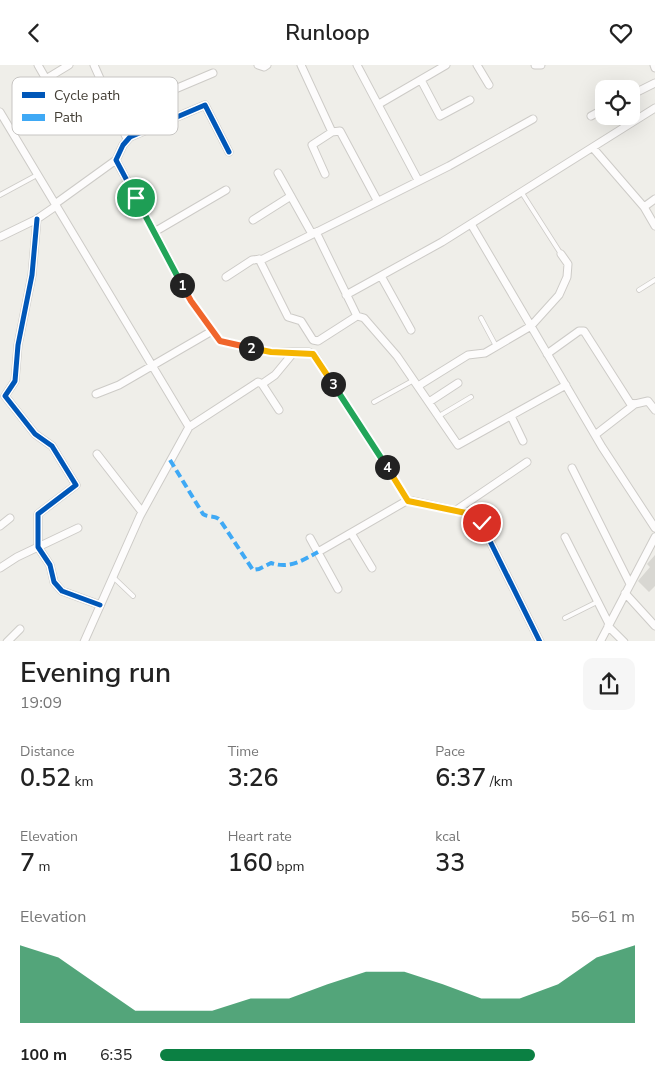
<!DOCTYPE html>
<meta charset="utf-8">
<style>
:root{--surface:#fff;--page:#f6f6f6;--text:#222;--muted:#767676;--accent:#0b8043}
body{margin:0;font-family:"Nunito Sans",sans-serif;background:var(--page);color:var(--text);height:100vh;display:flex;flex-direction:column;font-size:19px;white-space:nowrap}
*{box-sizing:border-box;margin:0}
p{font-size:16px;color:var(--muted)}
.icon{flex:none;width:28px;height:28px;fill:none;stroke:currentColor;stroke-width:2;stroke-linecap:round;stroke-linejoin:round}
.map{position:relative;height:576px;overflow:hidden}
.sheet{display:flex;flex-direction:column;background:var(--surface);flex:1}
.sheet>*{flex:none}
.buttons{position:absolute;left:595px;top:15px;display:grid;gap:10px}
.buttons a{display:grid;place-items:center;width:45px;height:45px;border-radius:10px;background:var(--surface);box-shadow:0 5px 20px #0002;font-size:25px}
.pin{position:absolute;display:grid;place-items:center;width:42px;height:42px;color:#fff;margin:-21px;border:2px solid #fff;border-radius:50%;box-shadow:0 1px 5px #0007}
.km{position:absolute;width:25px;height:25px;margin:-12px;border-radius:50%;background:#222;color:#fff;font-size:14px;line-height:25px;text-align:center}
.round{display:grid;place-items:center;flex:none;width:52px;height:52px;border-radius:10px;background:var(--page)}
.head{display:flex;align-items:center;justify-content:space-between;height:85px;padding:0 20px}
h1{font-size:28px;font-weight:600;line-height:38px}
.stats{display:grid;grid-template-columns:repeat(3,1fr);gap:8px;height:85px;padding:5px 20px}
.stats div{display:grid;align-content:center}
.stats b{font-size:25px;font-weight:600}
.stats small{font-size:14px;font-weight:400}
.stats p{font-size:14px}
.chart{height:140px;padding:10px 20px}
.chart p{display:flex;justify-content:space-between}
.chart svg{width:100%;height:90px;margin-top:5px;fill:var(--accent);opacity:.7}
ul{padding:0 20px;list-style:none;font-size:16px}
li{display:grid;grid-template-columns:80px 60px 1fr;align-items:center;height:38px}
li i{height:12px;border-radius:6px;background:var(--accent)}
header{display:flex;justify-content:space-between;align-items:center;height:65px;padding:0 20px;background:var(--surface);font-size:22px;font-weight:600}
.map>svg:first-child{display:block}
</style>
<header><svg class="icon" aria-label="back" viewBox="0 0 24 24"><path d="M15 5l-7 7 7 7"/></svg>Runloop<svg class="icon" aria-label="heart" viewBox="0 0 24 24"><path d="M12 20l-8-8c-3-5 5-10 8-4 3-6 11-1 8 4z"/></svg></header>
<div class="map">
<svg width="655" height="577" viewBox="0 0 655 577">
<rect width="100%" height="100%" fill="#efeee9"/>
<!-- building -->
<path fill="#d8d7d2" d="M655,490V521L649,527L638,516L650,502L647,499Z"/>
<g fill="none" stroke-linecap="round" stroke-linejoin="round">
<defs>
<path id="service" d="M522,128L561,189
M0,130L37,110
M639,225L655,215
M481,253L496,281
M374,337L414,315
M439,351L471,332
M113,512L133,531
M565,553L597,537"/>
<path id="minor" d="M38,0L46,14
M94,0L127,74
M258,0L264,2L267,0
M301,0L332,67
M357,0L418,115
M477,0L489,20
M535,0H541
M654,0L655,3
M421,15L440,51L470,35
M26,26L69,0
M631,30L655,18
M379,39L446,0
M0,47L189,362
M116,49L213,8
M591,51L604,44
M593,83L644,142L655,161
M229,87L205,40L130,72L123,80L116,95L191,236L220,276L271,287H309L315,291L408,435L471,449L479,454L540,577
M278,108L312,169
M325,109L312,80L332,67L340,66L377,135
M55,139L116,95
M644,142L655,134
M37,154L32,210L18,280L15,316L5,331L35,369L52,381L76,420L38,449V482L50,500L54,517L62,526L100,540
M253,155L291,131
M471,159L602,382L655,463
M156,166L226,125
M316,167L357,251
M0,172L37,154L56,141
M259,194L288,252L301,256L313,275L318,276L357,251L364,253L397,291L458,380L566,320
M381,211L411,265
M226,212L252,195L263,194L449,101L533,54
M346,230L442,177L655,43
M547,289L579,266H584L630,338L635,339L648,336L655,345
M262,319L275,310L294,287
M418,321L468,290L485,288L531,261L559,230L567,212L568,199L561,189
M96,329L119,320L212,266
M429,337L458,318
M511,351L523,376
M595,370L635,339
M97,389L142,447
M572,403L630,519
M455,446L527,397
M0,461L10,453
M351,468L372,503
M565,472L609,559
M310,473L338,524
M318,487L408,435
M0,503L17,492L78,463
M625,528L655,561
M608,561L624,577
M7,577L20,564
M84,577L140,451L189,362L258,317L262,319L279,345
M600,577L655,472"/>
</defs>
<!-- service casing -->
<use href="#service" stroke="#cdcbc7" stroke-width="5.5"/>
<!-- minor casing -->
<use href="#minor" stroke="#cdcbc7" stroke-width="9"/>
<!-- service -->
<use href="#service" stroke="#fdfcfc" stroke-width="4"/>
<!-- minor -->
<use href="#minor" stroke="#fdfcfc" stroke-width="7"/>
<!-- quiet -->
<path stroke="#3fa9f5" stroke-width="4" stroke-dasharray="8 4" stroke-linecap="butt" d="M170,395L203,449C209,453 215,450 220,455L253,505L259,504L271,498C290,504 301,496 318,487"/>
<defs>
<path id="cycleway" d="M229,87L205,40L130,72L123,80L116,95L191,236L220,276L271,287H309L315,291L408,435L471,449L479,454L540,577
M37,154L32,210L18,280L15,316L5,331L35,369L52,381L76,420L38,449V482L50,500L54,517L62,526L100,540"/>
</defs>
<!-- cycleway casing -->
<use href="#cycleway" stroke="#fff" stroke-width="8"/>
<!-- cycleway -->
<use href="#cycleway" stroke="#0057b8" stroke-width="5"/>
</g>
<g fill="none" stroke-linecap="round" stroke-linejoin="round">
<defs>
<path id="split-1" d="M136,133L182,220"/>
<path id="split-2" d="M182,220L191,236L220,276L251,283"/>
<path id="split-3" d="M251,283L271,287L313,289L333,319"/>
<path id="split-4" d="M333,319L387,402"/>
<path id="split-5" d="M387,402L408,436L471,449L482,458"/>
</defs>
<!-- split-1 casing -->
<use href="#split-1" stroke="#fff" stroke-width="10"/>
<!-- split-2 casing -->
<use href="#split-2" stroke="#fff" stroke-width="10"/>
<!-- split-3 casing -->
<use href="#split-3" stroke="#fff" stroke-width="10"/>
<!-- split-4 casing -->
<use href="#split-4" stroke="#fff" stroke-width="10"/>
<!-- split-5 casing -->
<use href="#split-5" stroke="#fff" stroke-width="10"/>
<!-- split-1 -->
<use href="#split-1" stroke="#22a559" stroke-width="6"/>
<!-- split-2 -->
<use href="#split-2" stroke="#f0652b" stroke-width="6"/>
<!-- split-3 -->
<use href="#split-3" stroke="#f5b400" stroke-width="6"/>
<!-- split-4 -->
<use href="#split-4" stroke="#22a559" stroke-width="6"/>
<!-- split-5 -->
<use href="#split-5" stroke="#f5b400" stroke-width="6"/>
</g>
<!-- legend -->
<rect x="12" y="12" width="166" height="58" rx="8" fill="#fff" stroke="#c7c5c3" stroke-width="1"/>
<rect x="22" y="27" width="23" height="6" fill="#0057b8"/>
<rect x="22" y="49" width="23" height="7" fill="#3fa9f5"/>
<g font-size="14" fill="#443f36">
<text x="54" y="35">Cycle path</text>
<text x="54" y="57">Path</text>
</g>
</svg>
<div class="buttons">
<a><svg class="icon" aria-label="locate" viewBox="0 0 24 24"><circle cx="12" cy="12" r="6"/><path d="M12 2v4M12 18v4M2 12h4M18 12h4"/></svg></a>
</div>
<div class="pin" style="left:136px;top:133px;background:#1e9e55"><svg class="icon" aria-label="arrive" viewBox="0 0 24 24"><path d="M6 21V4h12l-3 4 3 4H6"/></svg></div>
<div class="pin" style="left:482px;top:458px;background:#d93025"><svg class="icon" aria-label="check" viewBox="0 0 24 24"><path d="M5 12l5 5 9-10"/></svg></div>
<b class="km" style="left:182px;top:220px">1</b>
<b class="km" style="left:251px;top:283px">2</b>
<b class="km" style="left:333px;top:319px">3</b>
<b class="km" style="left:387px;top:402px">4</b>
</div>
<section class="sheet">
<div class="head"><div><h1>Evening run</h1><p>19:09</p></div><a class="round"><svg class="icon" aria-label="share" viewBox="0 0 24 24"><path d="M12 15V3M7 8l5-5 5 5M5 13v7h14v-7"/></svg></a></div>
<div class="stats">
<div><p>Distance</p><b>0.52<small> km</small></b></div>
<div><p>Time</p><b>3:26</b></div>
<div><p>Pace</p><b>6:37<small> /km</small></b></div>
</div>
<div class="stats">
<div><p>Elevation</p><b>7<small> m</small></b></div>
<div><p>Heart rate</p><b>160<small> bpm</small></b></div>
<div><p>kcal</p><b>33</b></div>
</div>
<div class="chart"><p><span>Elevation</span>56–61 m</p>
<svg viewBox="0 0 160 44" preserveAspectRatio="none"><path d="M0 44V6L10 12L20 25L30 38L40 38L50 38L60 32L70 32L80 25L90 19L100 19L110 25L120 32L130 32L140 25L150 12L160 6V44z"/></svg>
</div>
<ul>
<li><b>100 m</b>6:35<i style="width:79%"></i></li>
</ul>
</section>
